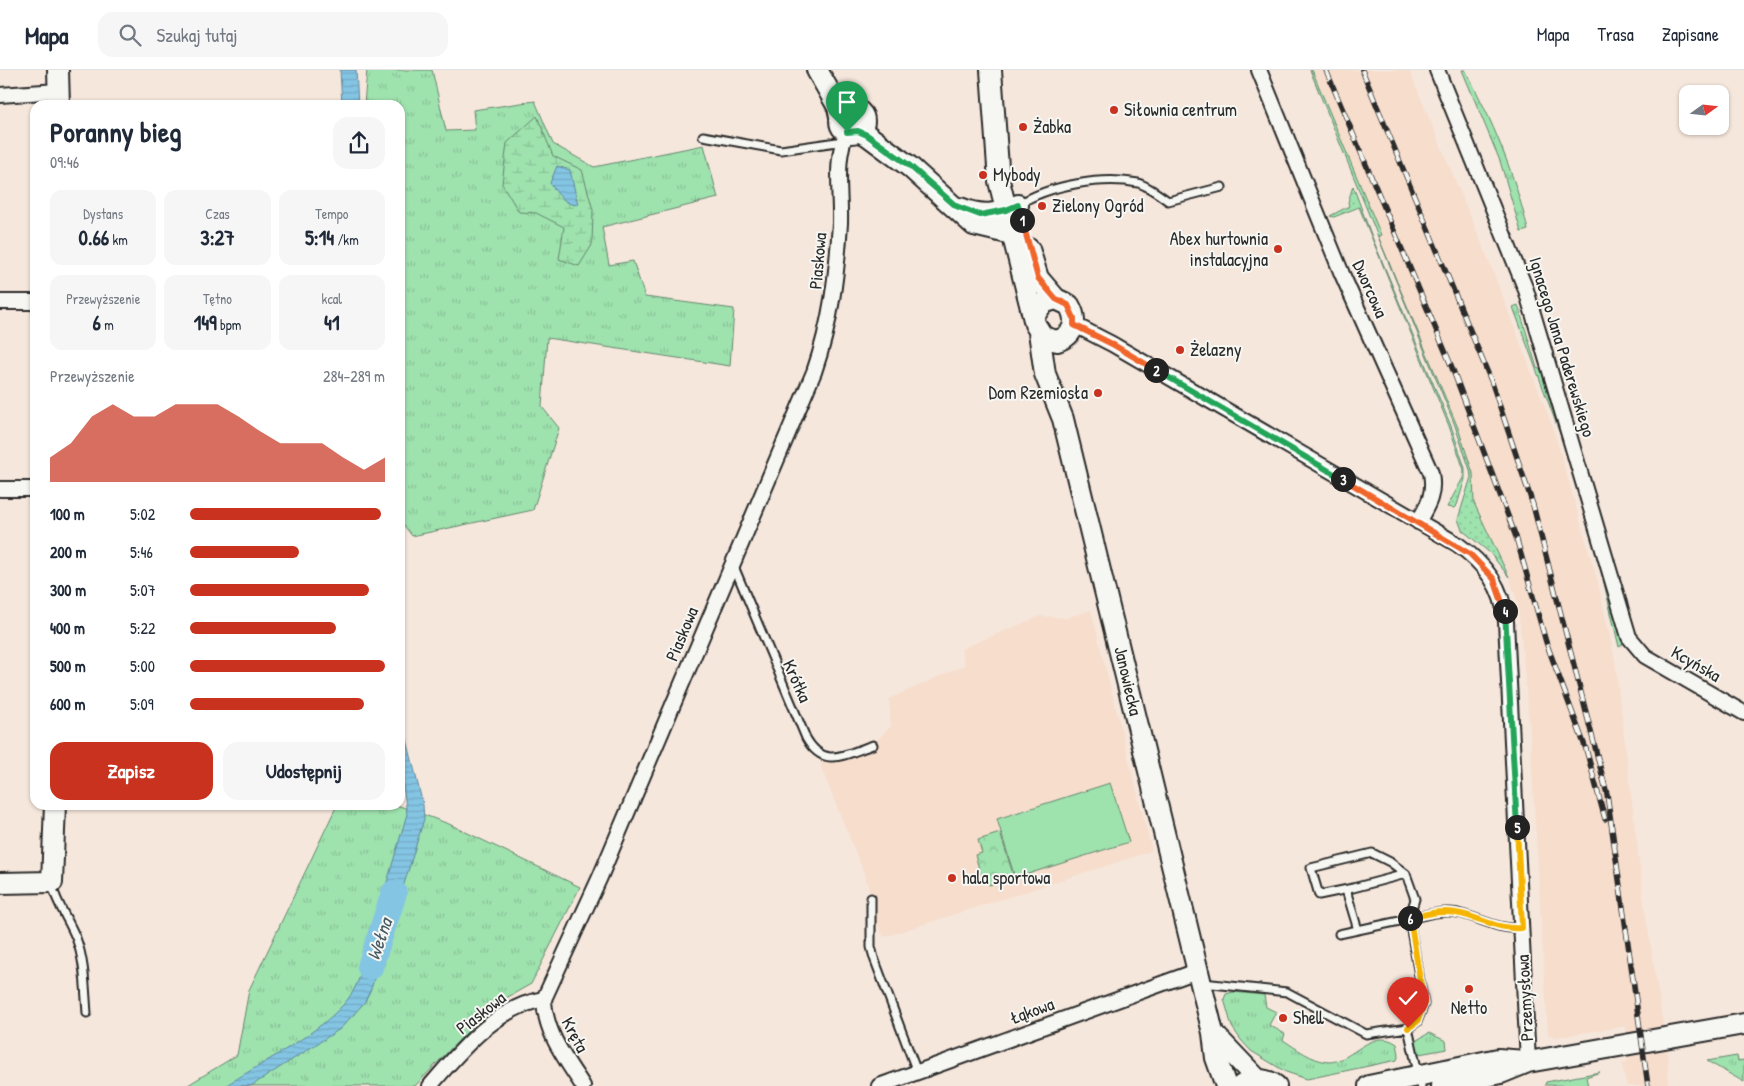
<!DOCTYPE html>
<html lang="pl">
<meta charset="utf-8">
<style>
:root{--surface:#fff;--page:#f6f6f7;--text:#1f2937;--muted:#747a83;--line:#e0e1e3;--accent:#c8321e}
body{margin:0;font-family:"Patrick Hand",sans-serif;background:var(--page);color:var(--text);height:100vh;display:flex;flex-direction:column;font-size:19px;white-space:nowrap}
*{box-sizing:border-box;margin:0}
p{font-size:16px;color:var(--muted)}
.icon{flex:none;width:28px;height:28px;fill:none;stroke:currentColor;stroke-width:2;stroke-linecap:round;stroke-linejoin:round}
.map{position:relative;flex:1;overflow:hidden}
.side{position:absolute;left:30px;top:30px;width:375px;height:710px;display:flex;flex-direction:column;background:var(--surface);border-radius:15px;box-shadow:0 1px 4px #0004}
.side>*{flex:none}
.needle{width:32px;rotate:75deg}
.buttons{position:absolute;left:1679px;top:15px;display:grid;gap:10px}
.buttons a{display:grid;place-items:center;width:50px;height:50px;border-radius:10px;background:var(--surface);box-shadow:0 1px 4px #0004;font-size:25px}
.pin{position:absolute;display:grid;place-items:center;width:42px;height:42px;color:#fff;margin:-51px -21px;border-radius:50% 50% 50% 0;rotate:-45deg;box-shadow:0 0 5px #0007}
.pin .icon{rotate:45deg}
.km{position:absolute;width:25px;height:25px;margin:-12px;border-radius:50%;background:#222;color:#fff;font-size:14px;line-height:25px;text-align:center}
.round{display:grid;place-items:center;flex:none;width:52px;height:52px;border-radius:15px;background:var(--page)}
.overview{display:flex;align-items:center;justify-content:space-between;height:85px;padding:0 20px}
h1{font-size:28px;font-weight:700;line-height:38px}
.stats{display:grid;grid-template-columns:repeat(3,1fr);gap:8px;height:85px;padding:5px 20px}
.stats div{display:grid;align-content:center;border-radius:12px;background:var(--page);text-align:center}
.stats b{font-size:21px;font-weight:700}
.stats small{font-size:14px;font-weight:400}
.stats p{font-size:14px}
.chart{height:140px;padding:10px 20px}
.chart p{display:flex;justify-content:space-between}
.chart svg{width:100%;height:90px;margin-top:5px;fill:var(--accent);opacity:.7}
.button{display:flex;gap:10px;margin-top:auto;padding:10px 20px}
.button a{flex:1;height:58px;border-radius:15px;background:var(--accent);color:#fff;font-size:20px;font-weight:700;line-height:58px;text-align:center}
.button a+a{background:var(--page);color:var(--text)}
ul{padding:0 20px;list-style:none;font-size:16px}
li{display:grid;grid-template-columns:80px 60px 1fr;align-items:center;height:38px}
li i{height:12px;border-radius:6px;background:var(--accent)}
header{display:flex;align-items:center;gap:30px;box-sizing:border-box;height:70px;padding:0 25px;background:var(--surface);border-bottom:1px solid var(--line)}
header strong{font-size:24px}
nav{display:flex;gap:28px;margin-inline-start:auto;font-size:18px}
.search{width:350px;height:45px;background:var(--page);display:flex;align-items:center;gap:12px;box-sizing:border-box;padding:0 18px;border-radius:15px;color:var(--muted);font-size:19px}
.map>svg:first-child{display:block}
</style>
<header>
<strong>Mapa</strong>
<div class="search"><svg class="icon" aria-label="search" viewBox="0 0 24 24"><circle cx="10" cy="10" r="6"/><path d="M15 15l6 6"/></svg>Szukaj tutaj</div>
<nav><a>Mapa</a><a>Trasa</a><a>Zapisane</a></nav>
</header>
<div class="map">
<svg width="1744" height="1016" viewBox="0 0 1744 1016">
<defs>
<pattern id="grass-tufts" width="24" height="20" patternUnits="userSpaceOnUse" patternTransform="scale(1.25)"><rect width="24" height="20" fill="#9ee2ae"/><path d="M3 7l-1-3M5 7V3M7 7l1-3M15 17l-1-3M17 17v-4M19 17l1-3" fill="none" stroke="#88c296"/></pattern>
<pattern id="wetland-marsh" width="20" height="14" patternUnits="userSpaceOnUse" patternTransform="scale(1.25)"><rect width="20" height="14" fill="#9ee2ae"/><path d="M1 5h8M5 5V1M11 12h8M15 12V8" fill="none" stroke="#88c296"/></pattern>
<pattern id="park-crowns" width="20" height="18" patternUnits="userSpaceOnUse" patternTransform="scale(1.25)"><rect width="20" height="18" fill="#9ee2ae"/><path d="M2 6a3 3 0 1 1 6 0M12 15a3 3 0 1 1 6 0" fill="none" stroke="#88c296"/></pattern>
<pattern id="garden-dots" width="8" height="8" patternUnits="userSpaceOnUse" patternTransform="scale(1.25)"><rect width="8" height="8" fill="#9ee2ae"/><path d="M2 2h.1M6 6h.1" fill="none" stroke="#88c296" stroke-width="1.8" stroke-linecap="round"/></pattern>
<pattern id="water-rules" width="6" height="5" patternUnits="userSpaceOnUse" patternTransform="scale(1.25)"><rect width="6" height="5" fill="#84c5e4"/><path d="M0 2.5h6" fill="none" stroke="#72a9c4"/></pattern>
</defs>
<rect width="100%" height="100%" fill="#f6e7dc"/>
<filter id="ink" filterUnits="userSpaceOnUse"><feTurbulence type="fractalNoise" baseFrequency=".02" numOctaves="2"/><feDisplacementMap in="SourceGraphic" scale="10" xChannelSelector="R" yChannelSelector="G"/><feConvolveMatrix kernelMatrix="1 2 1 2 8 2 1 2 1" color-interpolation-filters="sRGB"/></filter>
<g filter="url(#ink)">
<!-- built -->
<path fill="#f6ddcc" d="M1312,0H1409L1487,186L1553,358L1597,509L1615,590L1644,833L1668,986V1016H1627L1622,994L1628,991L1626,956L1557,967L1548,965L1529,650L1518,534L1507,500L1474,433L1473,403L1458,358L1378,166L1380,164Z
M1091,540L1152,781L884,867L872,844L871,828L866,808L822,700L819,685L824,687L873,674L891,656L889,629L965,595L961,579L1040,546L1066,548Z"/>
<!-- grass -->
<path fill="url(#grass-tufts)" stroke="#64866c" d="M367,0H432L446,61L475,60L473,40L535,31L553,74L594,97L704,75L718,128L602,157L609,195L633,191L645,227L734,239L730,296L547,268L542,337L559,358L533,440L412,466L400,450V35H364Z
M1462,0H1465C1492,49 1515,105 1528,160L1521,162L1500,91Z
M1518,235L1537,298L1543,301L1618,558L1624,573L1619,577L1603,509L1566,380L1513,237Z
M337,735H397L449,754L580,817L531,914L492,936L415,1016H180L188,1015L237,985L249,920Z
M1233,922L1264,925L1266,937L1276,942L1269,955L1285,964L1283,970C1296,978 1312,991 1329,992C1352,992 1372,956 1397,974L1399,984L1397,990L1307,1009L1286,1002L1251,981L1241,970L1232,957L1224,929L1226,924Z
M1429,963L1446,971L1447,979L1419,984L1415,975L1417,970Z
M1737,986L1738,991L1744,990V1012L1707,991Z
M1600,1002L1586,1007L1588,1016L1545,1015L1546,1012Z"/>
<!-- wetland -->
<path fill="url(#wetland-marsh)" stroke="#64866c" d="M537,46L553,86L582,100L593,140L592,175L579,196L559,189L564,157L536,143L519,142L502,114L507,73Z"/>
<!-- park -->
<path fill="url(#park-crowns)" stroke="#64866c" d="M1000,763L1014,807L989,815L987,808L982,809L975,785L982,783L978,770Z"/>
<!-- garden -->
<path fill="url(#garden-dots)" stroke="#64866c" d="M1310,0H1312L1381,165L1378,166L1458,358L1473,403L1474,433L1509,507L1490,483L1462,460L1458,449L1471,407L1470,400L1454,353Z
M1353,116L1372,167L1451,356L1465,398V409L1457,435L1454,438L1447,437L1463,408L1464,400L1449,356L1359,137L1334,147L1330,146L1349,136L1348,132Z"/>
<!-- pitch -->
<path fill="#9ee2ae" stroke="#64866c" d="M1110,713L1129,772L1015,808L997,749Z"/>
<!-- water -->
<path fill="url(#water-rules)" stroke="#60879a" d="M340,0H356L358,35H342Z
M557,96L570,100L578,135C564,135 557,123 550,113Z
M400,641L423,735L424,749L390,860L375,853L407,744L400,694Z
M373,861L387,867L371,919L364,933L340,959L251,1016H225C260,994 324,961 348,929C362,911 366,883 373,861Z"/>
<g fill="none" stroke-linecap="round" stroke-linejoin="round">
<!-- river -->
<path stroke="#84c5e4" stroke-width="26" d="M370,897L394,823"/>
<defs>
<path id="lane" d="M703,66L781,80L844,71
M1018,135C1048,115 1103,106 1138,113C1148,116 1160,125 1168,131L1222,117
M733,494L806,668C824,700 845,684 873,675
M1406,804L1353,818L1319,825L1311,798L1372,783L1390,792L1406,804L1415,829L1409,849
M52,815C57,835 69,850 76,868C85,891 85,919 87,943
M1346,820L1358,860
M871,828V877L874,888L917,1002
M1409,849C1426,845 1441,840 1458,843C1481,848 1497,860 1522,858
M1339,864L1409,849L1424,934L1417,952L1408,958
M1203,913L1287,922L1366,964L1408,958L1421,1016"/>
<path id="street" d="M1259,0L1342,204L1431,403C1435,424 1428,435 1418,452
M1437,0L1526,220L1629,567L1645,586L1744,643
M0,25L58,21
M0,232H35
M1075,255L1112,274L1457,474C1485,494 1503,517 1506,552L1528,992
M0,419H35
M430,1016C460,981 496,937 544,929
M583,1016C565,988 545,963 544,929L600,807L814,302C831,253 837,204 840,153C841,124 834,89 847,62
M879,1016L1197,901"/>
<path id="secondary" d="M58,0L59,35
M817,0L838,37L840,47
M991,0L999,111L1035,254L1043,267L1057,271C1075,265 1078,250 1069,235L1056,229L1043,233L1034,246
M840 51a12 12 0 1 1 24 0a12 12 0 1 1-24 0Z
M858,61L867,65L910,97L974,155L1012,164
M960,138C983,147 996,145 1018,135
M1029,179L1038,208L1056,229
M1039,262L1045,304L1063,349L1213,963L1216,988L1226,1016
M0,813L52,812L55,735
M1213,963L1257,1009
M1241,1016C1252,1007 1265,1008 1276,1016
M1369,1016L1498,989L1526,991
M1442,1016L1501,1003L1528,992L1744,954"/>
</defs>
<!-- lane casing -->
<use href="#lane" stroke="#2b2b2b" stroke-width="11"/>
<!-- street casing -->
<use href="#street" stroke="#2b2b2b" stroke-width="18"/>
<!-- secondary casing -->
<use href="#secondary" stroke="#2b2b2b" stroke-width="24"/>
<!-- lane -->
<use href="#lane" stroke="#f6f6f2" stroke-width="7"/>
<!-- street -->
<use href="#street" stroke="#f6f6f2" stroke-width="14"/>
<!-- secondary -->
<use href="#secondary" stroke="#f6f6f2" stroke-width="20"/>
<defs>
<path id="rail" d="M1326,0L1451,295L1516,467L1546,572L1586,679L1605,749
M1362,0L1492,313L1533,435L1607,724L1648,1016"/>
</defs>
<!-- rail casing -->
<use href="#rail" stroke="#2b2b2b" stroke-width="5.5"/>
<!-- rail -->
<use href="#rail" stroke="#f6f6f2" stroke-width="4" stroke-dasharray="11" stroke-linecap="butt"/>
</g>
</g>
<g fill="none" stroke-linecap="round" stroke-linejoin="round" filter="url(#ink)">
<defs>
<path id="split-1" d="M847,62L858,61L867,65L910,96L956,136L980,145L1006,140L1018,135L1022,150"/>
<path id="split-2" d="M1022,150L1038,208L1056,229L1068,235L1074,248V255L1112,274L1156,300"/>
<path id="split-3" d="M1156,300L1343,409"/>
<path id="split-4" d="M1343,409L1470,484L1494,509L1505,541"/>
<path id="split-5" d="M1505,541L1517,757"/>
<path id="split-6" d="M1410,848C1427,844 1443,839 1461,844C1483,849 1499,860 1522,858L1517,757"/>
<path id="split-7" d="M1408,958L1417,952L1424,934L1410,848"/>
</defs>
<!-- split-1 casing -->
<use href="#split-1" stroke="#fff" stroke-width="10"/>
<!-- split-2 casing -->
<use href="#split-2" stroke="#fff" stroke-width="10"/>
<!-- split-3 casing -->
<use href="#split-3" stroke="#fff" stroke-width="10"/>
<!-- split-4 casing -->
<use href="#split-4" stroke="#fff" stroke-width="10"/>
<!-- split-5 casing -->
<use href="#split-5" stroke="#fff" stroke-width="10"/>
<!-- split-6 casing -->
<use href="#split-6" stroke="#fff" stroke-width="10"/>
<!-- split-7 casing -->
<use href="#split-7" stroke="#fff" stroke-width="10"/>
<!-- split-1 -->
<use href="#split-1" stroke="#22a559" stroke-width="6"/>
<!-- split-2 -->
<use href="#split-2" stroke="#f0652b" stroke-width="6"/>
<!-- split-3 -->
<use href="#split-3" stroke="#22a559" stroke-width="6"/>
<!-- split-4 -->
<use href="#split-4" stroke="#f0652b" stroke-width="6"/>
<!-- split-5 -->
<use href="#split-5" stroke="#22a559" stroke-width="6"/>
<!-- split-6 -->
<use href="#split-6" stroke="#f5b400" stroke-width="6"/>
<!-- split-7 -->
<use href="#split-7" stroke="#f5b400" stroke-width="6"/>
</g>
<!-- markers -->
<g fill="#c8321e" stroke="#f6f6f2" stroke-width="2">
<circle cx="1114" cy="40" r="5"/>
<circle cx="1023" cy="57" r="5"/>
<circle cx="983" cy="105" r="5"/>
<circle cx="1042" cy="136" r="5"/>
<circle cx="1278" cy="179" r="5"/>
<circle cx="1180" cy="280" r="5"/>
<circle cx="1098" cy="323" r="5"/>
<circle cx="952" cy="808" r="5"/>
<circle cx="1469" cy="919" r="5"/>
<circle cx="1283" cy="948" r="5"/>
</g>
<g text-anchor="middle" stroke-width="4" stroke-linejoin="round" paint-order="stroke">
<!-- poi labels -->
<g font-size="18" fill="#2b2b2b" stroke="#f6f6f2" text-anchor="start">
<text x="1124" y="46">Siłownia centrum</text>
<text x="1033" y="63">Żabka</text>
<text x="993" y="111">Mybody</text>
<text x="1052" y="142">Zielony Ogród</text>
<text x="1268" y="175" text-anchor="end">Abex hurtownia<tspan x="1268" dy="21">instalacyjna</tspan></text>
<text x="1190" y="286">Żelazny</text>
<text x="1088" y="329" text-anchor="end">Dom Rzemiosła</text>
<text x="962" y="814">hala sportowa</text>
<text x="1469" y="944" text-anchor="middle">Netto</text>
<text x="1293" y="954">Shell</text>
</g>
<!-- street labels -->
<g font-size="18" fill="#2b2b2b" stroke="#f6f6f2">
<text transform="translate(818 191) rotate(-85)" y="6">Piaskowa</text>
<text transform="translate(1370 219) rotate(66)" y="6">Dworcowa</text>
<text transform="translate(1562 277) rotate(73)" y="6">Ignacego Jana Paderewskiego</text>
<text transform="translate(682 564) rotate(-67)" y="6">Piaskowa</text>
<text transform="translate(1696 594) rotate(30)" y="6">Kcyńska</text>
<text transform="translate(797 611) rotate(66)" y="6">Krótka</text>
<text transform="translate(1128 611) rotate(77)" y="6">Janowiecka</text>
<text transform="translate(1525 928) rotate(-93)" y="6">Przemysłowa</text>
<text transform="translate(1032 941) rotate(-20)" y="6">Łąkowa</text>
<text transform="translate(481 943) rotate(-38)" y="6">Piaskowa</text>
<text transform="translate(575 965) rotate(62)" y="6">Kręta</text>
</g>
<!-- water labels -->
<g font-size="19" font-style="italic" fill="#465962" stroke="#f6f6f2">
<text transform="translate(379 869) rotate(-71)" y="7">Wełna</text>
</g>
</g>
</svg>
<div class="buttons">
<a><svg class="needle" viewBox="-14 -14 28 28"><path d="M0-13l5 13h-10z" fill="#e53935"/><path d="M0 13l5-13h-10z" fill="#747a83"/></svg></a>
</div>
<div class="pin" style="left:847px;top:62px;background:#1e9e55"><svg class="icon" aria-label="arrive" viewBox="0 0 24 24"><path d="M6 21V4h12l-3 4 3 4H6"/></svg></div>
<div class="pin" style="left:1408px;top:958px;background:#d93025"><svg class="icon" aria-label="check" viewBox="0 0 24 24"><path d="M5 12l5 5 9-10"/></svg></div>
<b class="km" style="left:1022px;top:150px">1</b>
<b class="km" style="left:1156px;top:300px">2</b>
<b class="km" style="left:1343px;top:409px">3</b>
<b class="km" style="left:1505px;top:541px">4</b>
<b class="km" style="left:1517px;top:757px">5</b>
<b class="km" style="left:1410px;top:848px">6</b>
<section class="side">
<div class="overview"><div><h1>Poranny bieg</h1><p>09:46</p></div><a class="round"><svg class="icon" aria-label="share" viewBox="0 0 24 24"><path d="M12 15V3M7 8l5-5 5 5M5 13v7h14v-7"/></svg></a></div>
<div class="stats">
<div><p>Dystans</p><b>0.66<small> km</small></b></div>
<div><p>Czas</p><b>3:27</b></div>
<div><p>Tempo</p><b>5:14<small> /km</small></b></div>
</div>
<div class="stats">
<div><p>Przewyższenie</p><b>6<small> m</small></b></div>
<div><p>Tętno</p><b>149<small> bpm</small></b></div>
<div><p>kcal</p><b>41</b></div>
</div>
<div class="chart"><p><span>Przewyższenie</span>284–289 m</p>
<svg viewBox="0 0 160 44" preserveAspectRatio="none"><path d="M0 44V32L10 25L20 12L30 6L40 12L50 12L60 6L70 6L80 6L90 12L100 19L110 25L120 25L130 25L140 32L150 38L160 32V44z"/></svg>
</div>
<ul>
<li><b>100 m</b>5:02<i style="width:98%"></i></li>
<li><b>200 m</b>5:46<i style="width:56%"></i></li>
<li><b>300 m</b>5:07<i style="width:92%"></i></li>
<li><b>400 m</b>5:22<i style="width:75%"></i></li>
<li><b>500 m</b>5:00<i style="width:100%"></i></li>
<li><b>600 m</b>5:09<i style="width:89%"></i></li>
</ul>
<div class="button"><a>Zapisz</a><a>Udostępnij</a></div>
</section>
</div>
